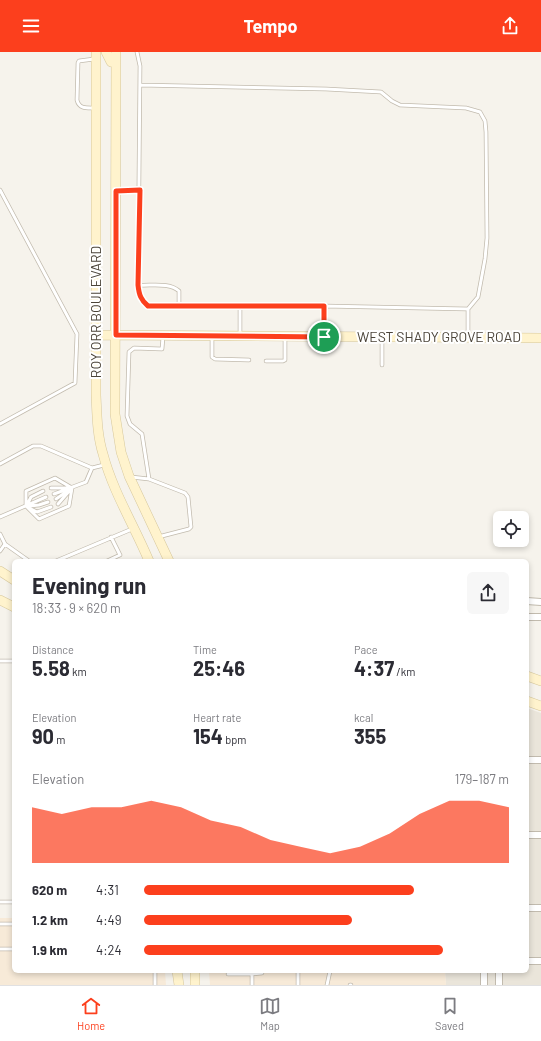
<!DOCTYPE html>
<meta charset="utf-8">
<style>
:root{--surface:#fff;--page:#f7f7f7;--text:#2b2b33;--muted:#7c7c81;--line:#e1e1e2;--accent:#fc3f1d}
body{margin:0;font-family:Barlow,sans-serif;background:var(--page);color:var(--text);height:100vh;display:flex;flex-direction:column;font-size:15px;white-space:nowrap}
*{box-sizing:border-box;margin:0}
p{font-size:13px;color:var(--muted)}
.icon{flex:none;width:22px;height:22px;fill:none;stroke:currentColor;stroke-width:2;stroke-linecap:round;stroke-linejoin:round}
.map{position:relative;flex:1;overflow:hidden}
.panel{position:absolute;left:12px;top:507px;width:517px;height:414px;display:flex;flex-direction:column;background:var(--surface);border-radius:6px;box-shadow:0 2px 6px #0003}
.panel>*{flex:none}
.fabs{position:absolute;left:493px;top:459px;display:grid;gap:8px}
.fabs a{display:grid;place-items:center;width:36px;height:36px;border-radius:6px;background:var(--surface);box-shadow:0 2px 6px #0003;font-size:20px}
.pin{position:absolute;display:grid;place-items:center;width:34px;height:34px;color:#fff;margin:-17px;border:2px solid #fff;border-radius:50%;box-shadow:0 1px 4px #0007}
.round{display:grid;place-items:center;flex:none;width:42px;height:42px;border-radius:6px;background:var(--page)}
.head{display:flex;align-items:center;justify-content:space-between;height:68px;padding:0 20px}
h1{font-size:22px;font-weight:700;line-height:30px}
.stats{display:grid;grid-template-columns:repeat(3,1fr);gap:6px;height:68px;padding:4px 20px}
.stats div{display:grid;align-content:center}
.stats b{font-size:20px;font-weight:700}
.stats small{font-size:11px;font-weight:400}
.stats p{font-size:11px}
.chart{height:112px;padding:8px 20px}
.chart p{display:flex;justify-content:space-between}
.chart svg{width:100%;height:72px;margin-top:4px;fill:var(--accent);opacity:.7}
ul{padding:0 20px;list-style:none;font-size:13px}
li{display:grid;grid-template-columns:64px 48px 1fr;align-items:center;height:30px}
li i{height:10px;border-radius:5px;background:var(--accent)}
header{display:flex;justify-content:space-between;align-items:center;height:52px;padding:0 20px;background:var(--accent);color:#fff;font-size:18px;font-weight:700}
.menu{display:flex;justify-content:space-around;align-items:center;height:56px;border-top:1px solid var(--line);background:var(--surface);font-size:11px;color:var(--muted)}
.menu a{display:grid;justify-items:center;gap:2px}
.menu .on{color:var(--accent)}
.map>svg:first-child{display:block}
</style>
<header><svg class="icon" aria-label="menu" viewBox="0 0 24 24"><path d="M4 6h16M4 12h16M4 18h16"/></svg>Tempo<svg class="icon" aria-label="share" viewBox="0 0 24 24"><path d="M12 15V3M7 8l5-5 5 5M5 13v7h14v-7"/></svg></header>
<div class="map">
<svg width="541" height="933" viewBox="0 0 541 933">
<rect width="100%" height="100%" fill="#f6f3ec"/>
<!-- residential -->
<path fill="#eae5da" d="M527,656L541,661V933H446L445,919H527Z"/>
<!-- commercial -->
<path fill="#f7ead8" d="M0,866H14V919H165L166,933H0Z
M209,919H445L446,933H210Z"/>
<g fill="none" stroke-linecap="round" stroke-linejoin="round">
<defs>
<path id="lane" d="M137,0L140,14L138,233C139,243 141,248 148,254H324L468,257
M140,33L326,37L381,40L392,49L400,53L466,56L480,60L485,69L486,80L487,186L485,207L478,245L468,257V284
M94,56C87,56 79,57 77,48L78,11L79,9L94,7
M0,138L77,282L75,331L0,372
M118,139L140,138
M138,233C151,234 169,230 179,239V255
M324,254V282
M240,255V282
M212,284V305L215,307L249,308
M382,285V313
M266,309H283L285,308V286
M0,412L33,394H41L92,416L104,413
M131,425L149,427L185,441L188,445L191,475L189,477L158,485
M55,426L72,436L69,454L39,467L26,454V439Z
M149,427L142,382L130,372L127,364L129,300L134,296L162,297L163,285
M51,436H68
M54,442L86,430L92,416
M56,447L69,438
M58,452L71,437
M27,453L31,445L43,439
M30,454L39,453L48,450
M29,456L37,460L51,455
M0,465L46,445
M0,482L5,492L29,509
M0,499L5,492
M56,509L132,477
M107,509L120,503L111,485
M0,609H14
M0,850H14
M0,872H14
M0,897H14
M298,919V933
M228,922H252V933
M252,922L262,921V919
M155,933V919
M327,933L330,919
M350,933H351"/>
<path id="street" d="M527,549L541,550
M527,565H541
M527,708H541
M527,783H541
M527,856H541
M527,909H541
M484,919V933
M499,933V919"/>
<path id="secondary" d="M96,0V343C97,363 97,383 103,402C113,440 134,473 149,509
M106,0L111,10L116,11
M116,0L115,362L121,400L129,424L169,509
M97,283L541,286
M0,519L14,528
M0,548L14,555
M527,624L541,629
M527,649L541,654
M177,919L179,933
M195,933V919"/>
</defs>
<!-- lane casing -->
<use href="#lane" stroke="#c2bbae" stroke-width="4.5"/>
<!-- street casing -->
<use href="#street" stroke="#c2bbae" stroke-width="8"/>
<!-- secondary casing -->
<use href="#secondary" stroke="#d6c79b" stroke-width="10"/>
<!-- lane -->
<use href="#lane" stroke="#fff" stroke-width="3"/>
<!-- street -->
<use href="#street" stroke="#fff" stroke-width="6"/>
<!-- secondary -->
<use href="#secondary" stroke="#fff3cd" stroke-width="9"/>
</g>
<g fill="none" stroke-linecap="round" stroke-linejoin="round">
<defs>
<path id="route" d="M140,138L138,233C139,243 141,248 148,254H324V285L116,283V139Z"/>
</defs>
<!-- route casing -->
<use href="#route" stroke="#fff" stroke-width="8"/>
<!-- route -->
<use href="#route" stroke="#fc3f1d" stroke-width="5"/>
</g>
<g text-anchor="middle" stroke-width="4" stroke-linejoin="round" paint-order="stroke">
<!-- street labels -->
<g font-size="14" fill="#4b4439" stroke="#fff">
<text transform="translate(96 260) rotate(-90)" y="5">ROY ORR BOULEVARD</text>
<text x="439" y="290">WEST SHADY GROVE ROAD</text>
</g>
</g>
</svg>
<div class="fabs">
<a><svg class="icon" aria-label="locate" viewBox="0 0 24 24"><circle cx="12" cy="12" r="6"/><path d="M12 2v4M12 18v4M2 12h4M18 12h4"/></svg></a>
</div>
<div class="pin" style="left:324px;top:285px;background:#1e9e55"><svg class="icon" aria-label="arrive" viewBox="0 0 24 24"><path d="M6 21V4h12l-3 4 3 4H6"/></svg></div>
<section class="panel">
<div class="head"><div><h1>Evening run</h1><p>18:33 · 9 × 620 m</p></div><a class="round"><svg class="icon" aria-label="share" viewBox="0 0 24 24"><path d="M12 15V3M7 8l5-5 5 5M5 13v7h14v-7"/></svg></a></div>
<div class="stats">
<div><p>Distance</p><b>5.58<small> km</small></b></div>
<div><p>Time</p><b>25:46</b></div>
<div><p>Pace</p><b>4:37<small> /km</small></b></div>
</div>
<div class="stats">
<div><p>Elevation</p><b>90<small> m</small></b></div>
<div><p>Heart rate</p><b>154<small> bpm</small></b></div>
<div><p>kcal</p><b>355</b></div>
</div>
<div class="chart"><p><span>Elevation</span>179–187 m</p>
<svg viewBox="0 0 160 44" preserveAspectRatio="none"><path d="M0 44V10L10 14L20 10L30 10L40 6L50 10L60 18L70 22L80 30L90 34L100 38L110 34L120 26L130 14L140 6L150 6L160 10V44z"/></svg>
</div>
<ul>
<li><b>620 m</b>4:31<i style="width:74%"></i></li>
<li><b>1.2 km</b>4:49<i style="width:57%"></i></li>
<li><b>1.9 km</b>4:24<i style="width:82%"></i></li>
</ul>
</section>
</div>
<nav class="menu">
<a class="on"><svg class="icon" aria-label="home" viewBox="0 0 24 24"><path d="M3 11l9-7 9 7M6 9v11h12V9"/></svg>Home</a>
<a><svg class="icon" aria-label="map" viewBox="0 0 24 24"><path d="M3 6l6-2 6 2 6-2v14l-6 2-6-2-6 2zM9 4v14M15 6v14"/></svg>Map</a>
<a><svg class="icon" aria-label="saved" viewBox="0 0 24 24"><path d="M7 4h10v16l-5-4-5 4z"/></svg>Saved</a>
</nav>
